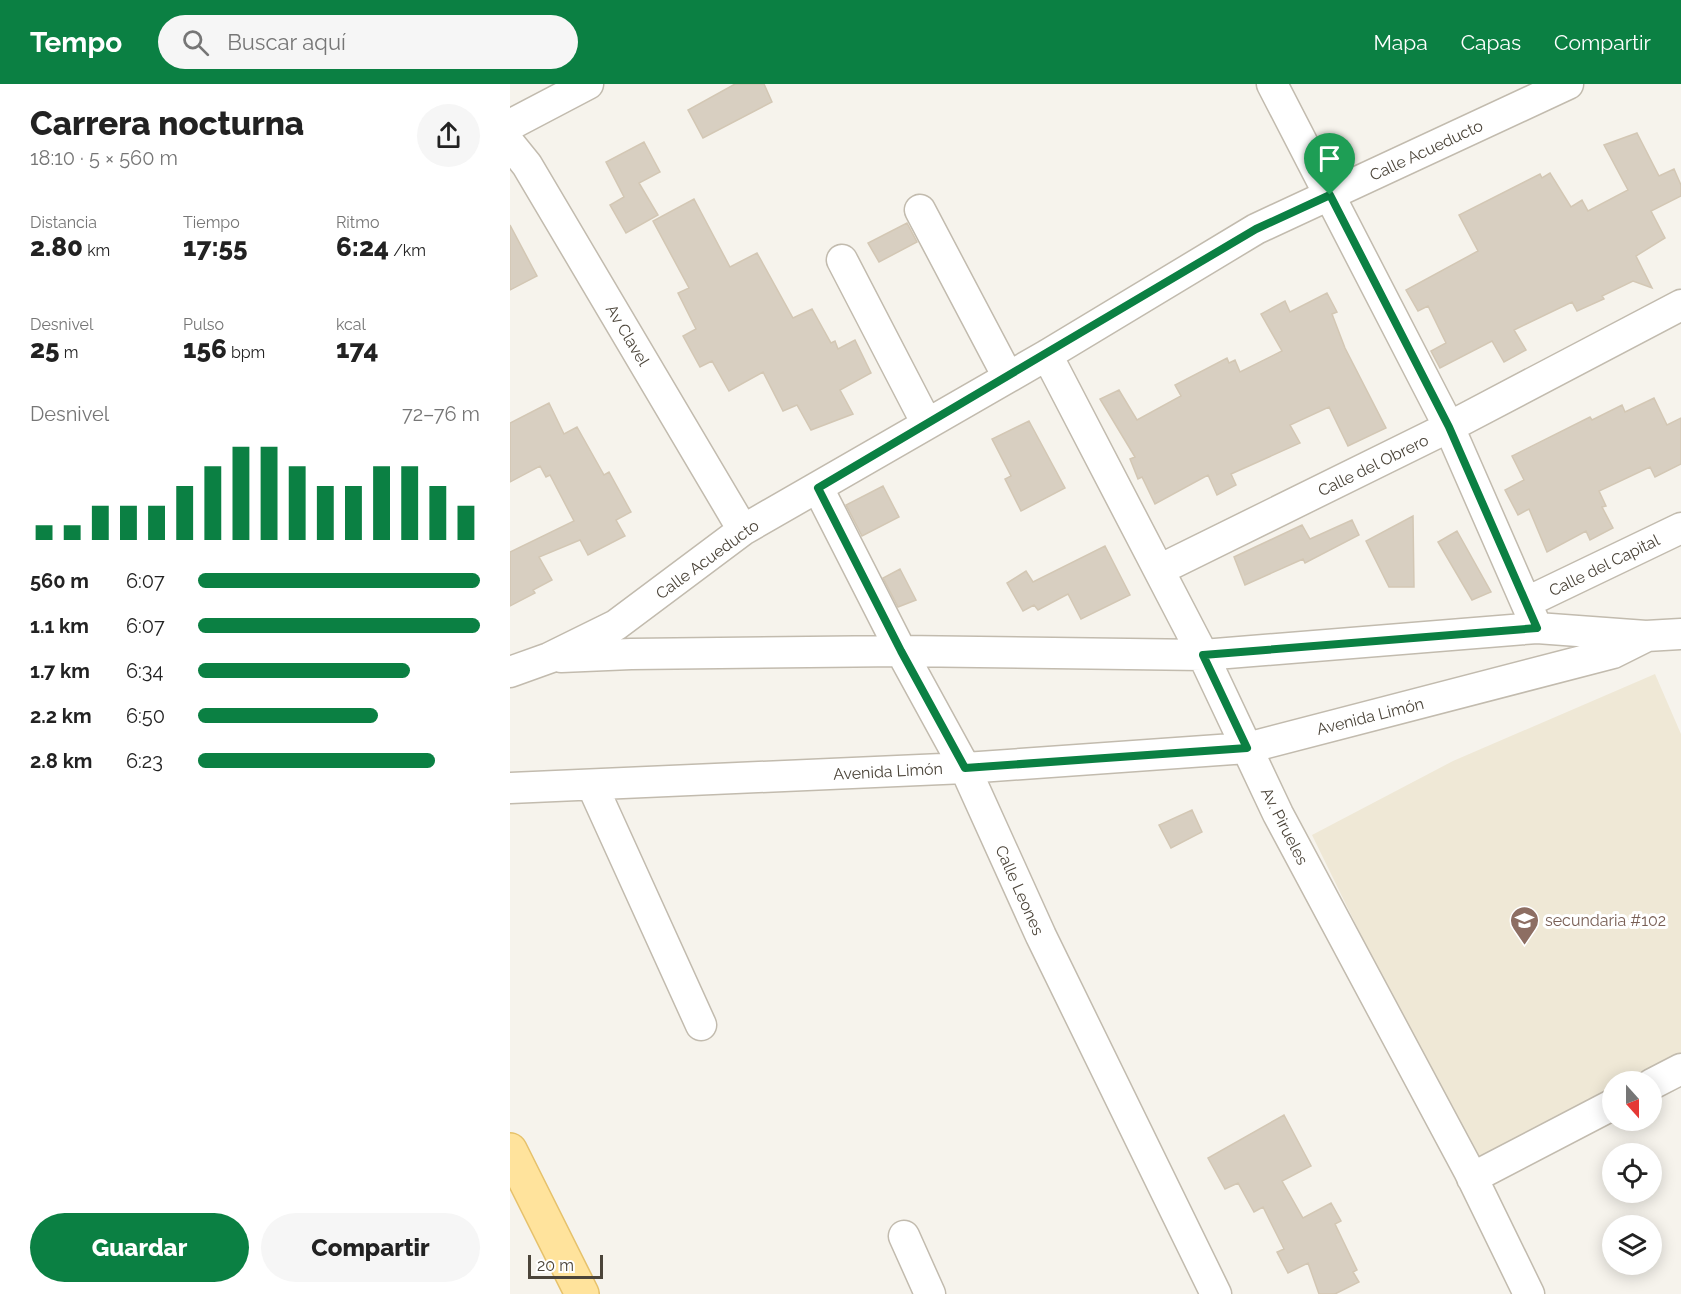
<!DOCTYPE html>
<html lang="es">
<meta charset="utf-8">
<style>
:root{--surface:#fff;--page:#f6f6f6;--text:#222;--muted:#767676;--accent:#0b8043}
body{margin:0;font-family:Raleway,sans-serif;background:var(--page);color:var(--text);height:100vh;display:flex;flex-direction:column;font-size:22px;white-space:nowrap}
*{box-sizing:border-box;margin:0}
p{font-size:20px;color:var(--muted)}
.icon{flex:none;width:33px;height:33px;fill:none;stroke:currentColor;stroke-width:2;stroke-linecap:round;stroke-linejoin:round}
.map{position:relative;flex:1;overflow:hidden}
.drawer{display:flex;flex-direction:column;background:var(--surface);width:510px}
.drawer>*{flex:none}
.needle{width:39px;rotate:159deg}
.tools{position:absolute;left:1092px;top:987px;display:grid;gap:12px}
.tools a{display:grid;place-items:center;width:60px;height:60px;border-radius:50%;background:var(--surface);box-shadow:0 3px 15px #0003;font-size:30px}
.scale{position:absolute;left:18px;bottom:15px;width:75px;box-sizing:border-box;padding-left:6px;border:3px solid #4b4439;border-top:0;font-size:16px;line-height:21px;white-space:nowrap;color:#4b4439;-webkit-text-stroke:4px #fff;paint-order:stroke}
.pin{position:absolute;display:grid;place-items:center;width:51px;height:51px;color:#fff;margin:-62px -26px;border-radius:50% 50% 50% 0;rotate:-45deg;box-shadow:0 0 6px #0007}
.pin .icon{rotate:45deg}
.round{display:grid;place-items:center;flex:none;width:63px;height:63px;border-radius:32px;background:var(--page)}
.overview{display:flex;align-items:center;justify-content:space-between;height:102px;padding:0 30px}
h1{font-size:33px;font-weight:800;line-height:45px}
.figures{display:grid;grid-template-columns:repeat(3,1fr);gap:9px;height:102px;padding:6px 30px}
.figures div{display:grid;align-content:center}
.figures b{font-size:26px;font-weight:800}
.figures small{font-size:16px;font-weight:400}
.figures p{font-size:16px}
.chart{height:168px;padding:12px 30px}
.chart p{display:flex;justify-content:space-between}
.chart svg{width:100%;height:108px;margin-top:6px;stroke:var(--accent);stroke-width:6}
.action{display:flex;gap:12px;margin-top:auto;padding:12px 30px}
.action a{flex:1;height:69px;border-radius:36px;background:var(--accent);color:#fff;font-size:24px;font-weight:800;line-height:69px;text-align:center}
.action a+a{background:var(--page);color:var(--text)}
ul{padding:0 30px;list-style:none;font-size:20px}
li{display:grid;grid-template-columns:96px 72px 1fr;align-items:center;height:45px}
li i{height:15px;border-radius:8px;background:var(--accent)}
header{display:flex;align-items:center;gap:36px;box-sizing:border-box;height:84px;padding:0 30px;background:var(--accent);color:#fff}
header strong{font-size:28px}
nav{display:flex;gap:33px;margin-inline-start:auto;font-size:21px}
.search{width:420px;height:54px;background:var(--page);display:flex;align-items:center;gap:15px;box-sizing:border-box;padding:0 21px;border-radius:33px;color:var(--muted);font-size:22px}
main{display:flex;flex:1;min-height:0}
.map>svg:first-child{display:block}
</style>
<header>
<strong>Tempo</strong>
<div class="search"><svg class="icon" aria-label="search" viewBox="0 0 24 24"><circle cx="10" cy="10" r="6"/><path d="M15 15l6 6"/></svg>Buscar aquí</div>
<nav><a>Mapa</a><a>Capas</a><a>Compartir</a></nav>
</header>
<main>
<section class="drawer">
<div class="overview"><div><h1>Carrera nocturna</h1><p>18:10 · 5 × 560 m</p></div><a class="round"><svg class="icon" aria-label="share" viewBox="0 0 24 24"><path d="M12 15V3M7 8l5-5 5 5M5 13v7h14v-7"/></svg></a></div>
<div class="figures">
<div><p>Distancia</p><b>2.80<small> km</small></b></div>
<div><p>Tiempo</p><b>17:55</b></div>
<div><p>Ritmo</p><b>6:24<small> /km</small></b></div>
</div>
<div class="figures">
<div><p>Desnivel</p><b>25<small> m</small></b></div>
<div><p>Pulso</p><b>156<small> bpm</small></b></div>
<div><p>kcal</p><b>174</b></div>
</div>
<div class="chart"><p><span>Desnivel</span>72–76 m</p>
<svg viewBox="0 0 160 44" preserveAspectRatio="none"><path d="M5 44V38M15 44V38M25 44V30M35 44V30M45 44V30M55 44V22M65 44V14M75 44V6M85 44V6M95 44V14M105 44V22M115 44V22M125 44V14M135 44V14M145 44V22M155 44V30"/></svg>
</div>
<ul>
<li><b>560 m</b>6:07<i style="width:100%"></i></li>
<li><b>1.1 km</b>6:07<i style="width:100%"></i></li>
<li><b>1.7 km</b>6:34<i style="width:75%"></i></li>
<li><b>2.2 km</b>6:50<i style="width:64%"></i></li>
<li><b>2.8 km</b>6:23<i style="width:84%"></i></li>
</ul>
<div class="action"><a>Guardar</a><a>Compartir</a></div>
</section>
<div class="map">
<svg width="1171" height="1210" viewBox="0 0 1171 1210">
<rect width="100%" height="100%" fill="#f6f3ec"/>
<!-- education -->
<path fill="#efe8d6" d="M1145,590L1171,650V973L1127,997L1102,998V1011L966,1086L802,751L943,677Z"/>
<!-- building -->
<path fill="#d8cfc1" stroke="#d3c7b4" stroke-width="1.5" d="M225,0H254L262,18L193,54L178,26Z
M1127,49L1149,92L1164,85L1171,101V112L1141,127L1155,154L1126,172L1142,204L1123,197L1092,212L1094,215L1067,227L1062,218L1004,246L1016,266L994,278L982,257L930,284L921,267L936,259L918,222L908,227L896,206L968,167L949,131L1030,90L1032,94L1040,89L1061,123L1072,116L1078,127L1118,106L1094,61Z
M134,58L150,88L129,99L148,131L116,149L100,121L114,113L96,78Z
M184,115L220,183L247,169L283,234L302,225L321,259L325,257L328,265L345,256L361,289L330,306L343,330L301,346L287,321L273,327L253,288L219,307L202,277L190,283L173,252L186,245L168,209L179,204L143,137Z
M397,139L407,158L369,178L358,159Z
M0,141L27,192L0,206Z
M817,209L827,228L822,230L835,264L876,344L838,362L819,323L780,341L790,359L721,390L726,401L707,411L698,391L645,420L632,393L628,395L620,375L625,373L590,315L609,306L627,336L671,312L665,301L717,274L719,279L725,276L730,288L772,267L751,230L775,217L780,228Z
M1144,314L1157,341L1171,334V380L1145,393L1140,383L1089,407L1096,422L1092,423L1103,444L1080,456L1076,447L1037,468L1019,425L1008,431L995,406L1014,396L1002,372L1080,333L1082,336L1112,321L1115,328Z
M39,319L54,350L67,343L94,391L99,388L121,428L106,436L115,452L78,471L70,456L29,473L42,496L23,506L25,509L0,522V468L64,437L40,391L36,393L30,382L0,398V339Z
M519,337L555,404L511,427L495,395L501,392L482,355Z
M373,402L389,433L352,452L336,421Z
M903,432L904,503H879L856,457Z
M842,436L849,451L795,479L793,475L735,501L724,473L792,441L800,455Z
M947,447L981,508L962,516L928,458Z
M595,462L620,511L571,535L558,510L528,526L524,521L513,527L497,499L516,487L523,498Z
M390,485L406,516L388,523L373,494Z
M682,726L692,748L661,764L649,741Z
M774,1031L801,1082L772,1097L793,1134L821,1119L831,1137L825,1140L847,1186L843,1188L849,1198L825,1210H809L798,1179L778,1189L767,1168L774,1165L753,1123L744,1128L728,1099L715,1105L698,1074Z"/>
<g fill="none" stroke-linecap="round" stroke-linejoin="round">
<defs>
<path id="minor" d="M762,0L939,343L1027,544
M0,41L78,0
M0,60L17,81L233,446
M410,126L498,293
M332,176L417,340
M537,271L693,571L768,730L959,1087L1019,1210
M308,404L391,567L455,684L531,852L706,1210
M649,486L939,343L1171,221
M1017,518L1171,444
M51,573L121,570L391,567L693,571L1027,544L1136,552L1171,550
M0,588L39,574L106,541L233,446L537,271L746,145L1058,0
M82,701L191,941
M0,704L455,684L737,664L1103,569L1135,553
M1142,1000L1171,985
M962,1094L1102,1021
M394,1152L420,1210"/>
<path id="major" d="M0,1066L72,1210"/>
</defs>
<!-- minor casing -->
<use href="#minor" stroke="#c2bbae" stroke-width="33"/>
<!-- major casing -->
<use href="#major" stroke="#e6c16a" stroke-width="36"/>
<!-- minor -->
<use href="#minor" stroke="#fff" stroke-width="30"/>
<!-- major -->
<use href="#major" stroke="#ffe39c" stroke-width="33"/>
</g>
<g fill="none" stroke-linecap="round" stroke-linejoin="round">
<defs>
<path id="route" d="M820,111L939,343L1027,544L693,571L737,664L455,684L391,567L308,404L746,145Z"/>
</defs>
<!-- route casing -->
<use href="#route" stroke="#fff" stroke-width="12"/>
<!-- route -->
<use href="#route" stroke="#0b8043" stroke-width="8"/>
</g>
<!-- icons -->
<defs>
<symbol id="school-pin" viewBox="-11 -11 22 30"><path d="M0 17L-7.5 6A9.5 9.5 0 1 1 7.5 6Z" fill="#8d6e63" stroke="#fff"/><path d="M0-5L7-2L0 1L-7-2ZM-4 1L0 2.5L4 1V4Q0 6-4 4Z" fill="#fff"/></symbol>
</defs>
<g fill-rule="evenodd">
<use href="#school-pin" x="998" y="820" width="33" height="45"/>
</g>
<g text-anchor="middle" stroke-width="6" stroke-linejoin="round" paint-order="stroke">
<!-- street labels -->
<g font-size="16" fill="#4b4439" stroke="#fff">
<text transform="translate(916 66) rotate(-25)" y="6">Calle Acueducto</text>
<text transform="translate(118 251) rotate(59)" y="6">Av Clavel</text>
<text transform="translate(863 381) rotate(-26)" y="6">Calle del Obrero</text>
<text transform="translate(197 475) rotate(-36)" y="6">Calle Acueducto</text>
<text transform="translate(1094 481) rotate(-26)" y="6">Calle del Capital</text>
<text transform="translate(860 632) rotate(-14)" y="6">Avenida Limón</text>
<text transform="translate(378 687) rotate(-3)" y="6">Avenida Limón</text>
<text transform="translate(775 742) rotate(63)" y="6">Av. Pirueles</text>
<text transform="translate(510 806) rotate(66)" y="6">Calle Leones</text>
</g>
<!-- education labels -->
<g font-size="16" fill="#785e54" stroke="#fff" text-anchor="start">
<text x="1035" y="842">secundaria #102</text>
</g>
</g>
</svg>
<div class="tools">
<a><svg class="needle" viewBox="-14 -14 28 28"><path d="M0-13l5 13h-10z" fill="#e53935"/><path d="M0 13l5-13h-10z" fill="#767676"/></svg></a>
<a><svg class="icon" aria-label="locate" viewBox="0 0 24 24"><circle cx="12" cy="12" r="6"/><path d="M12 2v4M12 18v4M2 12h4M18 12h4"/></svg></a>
<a><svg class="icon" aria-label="layers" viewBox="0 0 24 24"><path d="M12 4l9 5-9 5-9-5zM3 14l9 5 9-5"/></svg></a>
</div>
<div class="scale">20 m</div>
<div class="pin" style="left:820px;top:111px;background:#1e9e55"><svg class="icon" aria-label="arrive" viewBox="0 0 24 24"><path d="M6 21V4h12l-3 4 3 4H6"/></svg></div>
</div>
</main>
